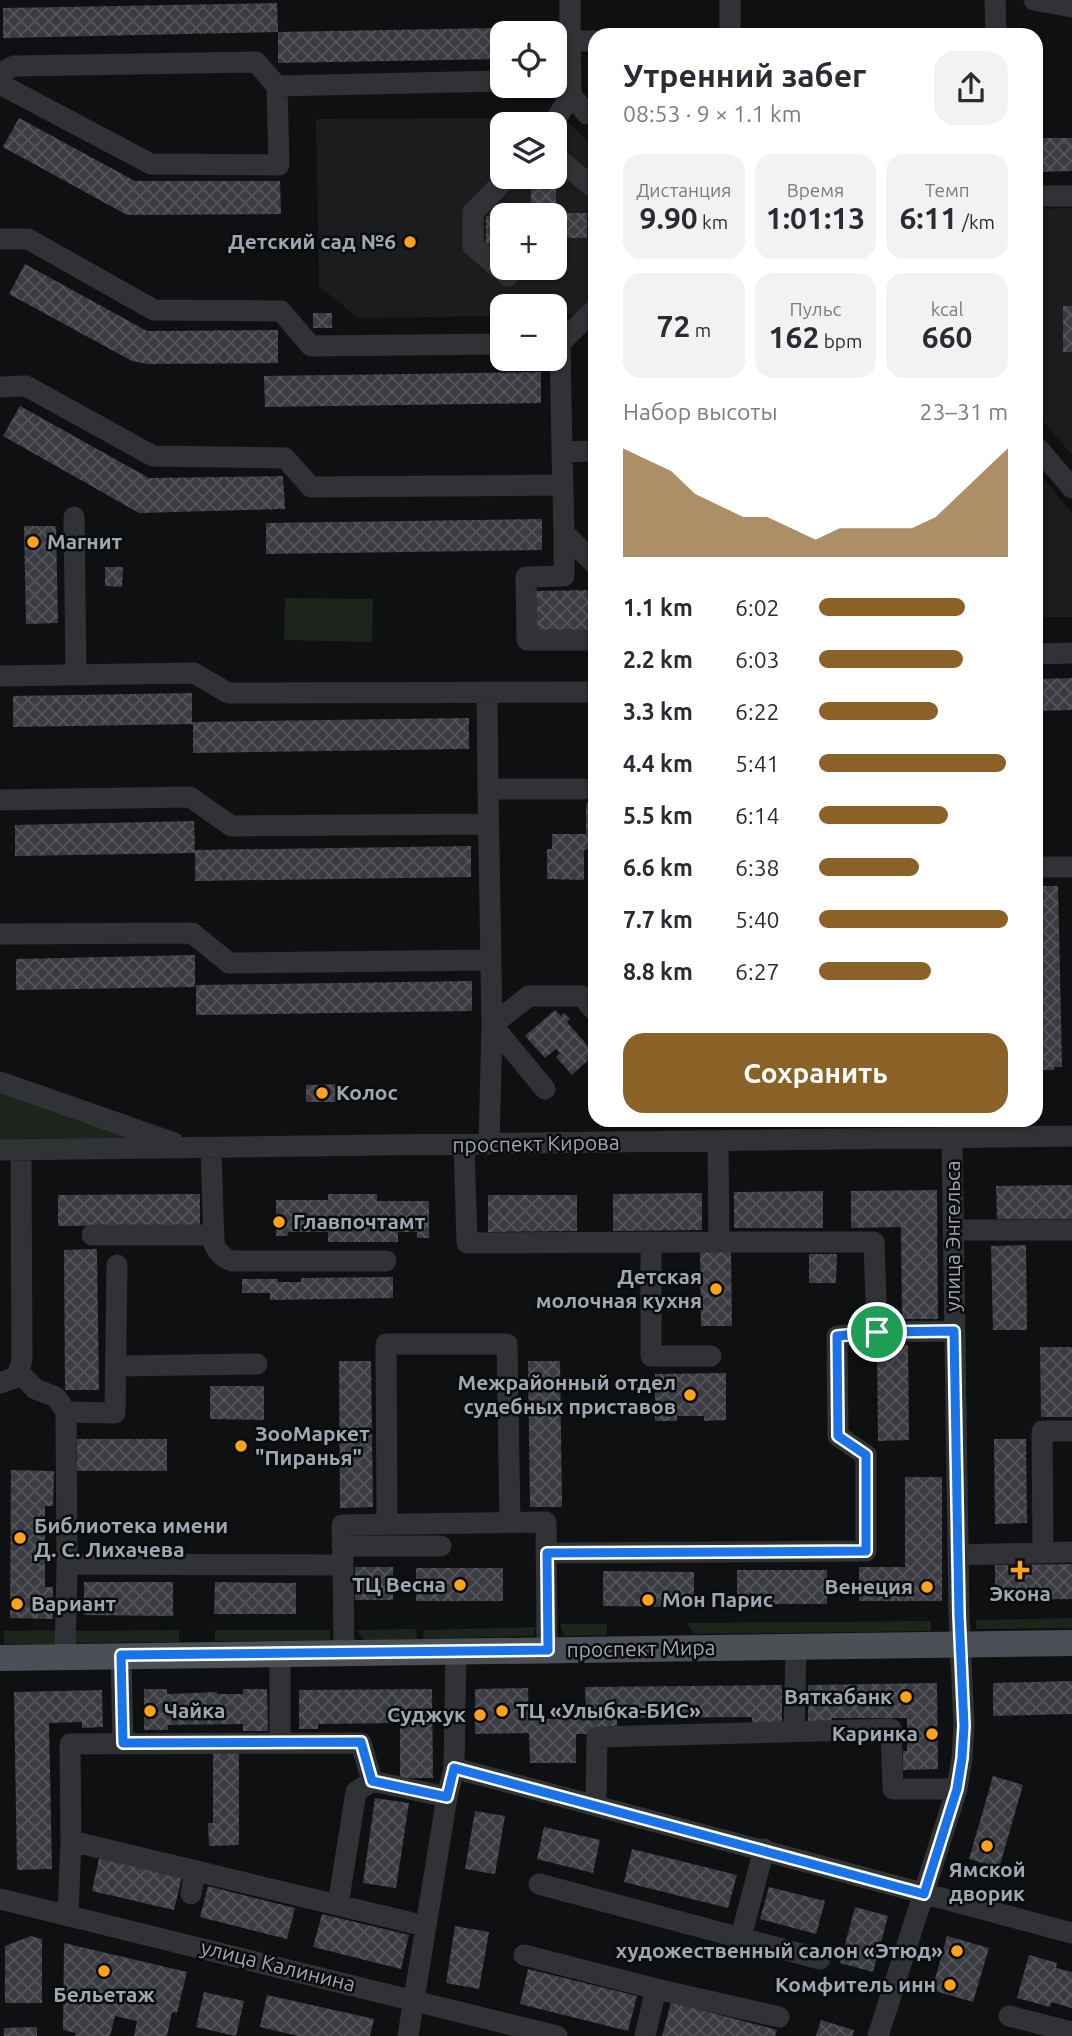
<!DOCTYPE html>
<html lang="ru">
<meta charset="utf-8">
<style>
:root{--surface:#fff;--page:#f2f2f3;--text:#2b2b33;--muted:#7c7c81;--accent:#8a6127}
body{margin:0;font-family:Ubuntu,sans-serif;background:var(--page);color:var(--text);height:100vh;display:flex;flex-direction:column;font-size:26px;white-space:nowrap}
*{box-sizing:border-box;margin:0}
p{font-size:23px;color:var(--muted)}
.icon{flex:none;width:38px;height:38px;fill:none;stroke:currentColor;stroke-width:2;stroke-linecap:round;stroke-linejoin:round}
.map{position:relative;flex:1;overflow:hidden}
.drawer{position:absolute;left:588px;top:28px;width:455px;height:1099px;display:flex;flex-direction:column;background:var(--surface);border-radius:21px;box-shadow:0 2px 5px #0004}
.drawer>*{flex:none}
.controls{position:absolute;left:490px;top:21px;display:grid;gap:14px}
.controls a{display:grid;place-items:center;width:77px;height:77px;border-radius:14px;background:var(--surface);box-shadow:0 2px 5px #0004;font-size:35px}
.pin{position:absolute;display:grid;place-items:center;width:60px;height:60px;color:#fff;margin:-30px;border:4px solid #fff;border-radius:50%;box-shadow:0 2px 7px #0007}
.round{display:grid;place-items:center;flex:none;width:74px;height:74px;border-radius:21px;background:var(--page)}
.overview{display:flex;align-items:center;justify-content:space-between;height:119px;padding:0 35px}
h1{font-size:32px;font-weight:600;line-height:52px}
.metrics{display:grid;grid-template-columns:repeat(3,1fr);gap:10px;height:119px;padding:7px 35px}
.metrics div{display:grid;align-content:center;border-radius:18px;background:var(--page);text-align:center}
.metrics b{font-size:30px;font-weight:600}
.metrics small{font-size:19px;font-weight:400}
.metrics p{font-size:19px}
.chart{height:196px;padding:14px 35px}
.chart p{display:flex;justify-content:space-between}
.chart svg{width:100%;height:126px;margin-top:7px;fill:var(--accent);opacity:.7}
.action{display:flex;gap:14px;margin-top:auto;padding:14px 35px}
.action a{flex:1;height:80px;border-radius:21px;background:var(--accent);color:#fff;font-size:28px;font-weight:600;line-height:80px;text-align:center}
ul{padding:0 35px;list-style:none;font-size:23px}
li{display:grid;grid-template-columns:112px 84px 1fr;align-items:center;height:52px}
li i{height:18px;border-radius:9px;background:var(--accent)}
.map>svg:first-child{display:block}
</style>
<div class="map">
<svg width="1072" height="2036" viewBox="0 0 1072 2036">
<defs>
<pattern id="building-cross-hatch" width="8" height="8" patternUnits="userSpaceOnUse" patternTransform="scale(1.75)"><rect width="8" height="8" fill="#3a3c41"/><path d="M0 0l8 8M0 8l8-8" fill="none" stroke="#53555a"/></pattern>
</defs>
<rect width="100%" height="100%" fill="#0f1011"/>
<!-- built -->
<path fill="#1b1c1e" fill-rule="evenodd" d="M564,118L595,148V294L575,315H555V306H502V316L358,318L319,286L316,119ZM502,124H555V177H502ZM502,215H555V268H502Z
M1072,208V455L1036,413V209Z
M1036,469L1072,513V617H1036Z"/>
<!-- grass -->
<path fill="#1c241c" d="M285,598L373,599L372,642L284,640Z
M0,1082L189,1148L0,1150Z
M1072,1618V1628L976,1629V1620Z
M931,1621V1631L694,1634L687,1623Z
M560,1624H607V1635L568,1636L564,1635Z
M536,1627L534,1635L529,1636L424,1639L423,1630Z
M416,1629L417,1639L364,1640L356,1630Z
M58,1630V1644H4V1631Z
M179,1630V1642L72,1643V1631Z
M215,1630H330V1641H215Z"/>
<!-- building -->
<path fill="url(#building-cross-hatch)" d="M277,3L278,32L3,38V8Z
M552,27V33H502V59L278,63V32Z
M590,66H595V98H590Z
M19,118L135,181H280L281,214L127,215L3,147Z
M1036,138H1072V171L1036,172Z
M531,177H556V213H587V238H555V215H540V208H531Z
M502,215V244H486V216Z
M25,264L147,331L278,330V363L148,364L132,361L9,294Z
M518,268H543V278H518Z
M1063,306H1072V352H1063Z
M313,313H332V328H313Z
M541,372V403L265,407L264,376Z
M20,406L149,478L283,476L285,509L139,513L3,436Z
M591,488H595V520H591Z
M542,519V550L266,554V523Z
M24,526H56L58,623L26,624Z
M105,567H123L122,587L105,586Z
M594,590L595,633L535,634L534,591Z
M1072,678V710L1036,711V679Z
M192,693V722L469,718V749L193,753V724L13,727V696Z
M586,803H595V850H584V880L547,879V849H552V834H586Z
M194,821L195,850L471,846V877L195,881V853L15,856V825Z
M1036,886H1058L1062,1067H1054V1070H1038L1036,1068Z
M195,955V987L16,990V959Z
M472,981V1011L196,1015V985Z
M555,1010L561,1016L564,1013L570,1019L567,1022L595,1054L572,1075L556,1057L560,1053L556,1049L545,1058L525,1036Z
M341,1084V1102H306V1085Z
M1072,1185V1219H997L996,1186Z
M937,1190L938,1319H902L901,1227L851,1228V1191Z
M823,1191V1228H734V1192Z
M702,1193V1230L613,1231V1194Z
M200,1194V1225L58,1226V1195Z
M328,1194H377V1201H429V1238H417V1232H398V1242H328V1232H288V1236H276V1200H328Z
M488,1195H577V1231L488,1232Z
M1026,1245L1027,1330H993L991,1246Z
M97,1249L99,1390H65L64,1250Z
M731,1251L732,1326H701L700,1252Z
M809,1254H837L836,1283H809Z
M393,1277V1298L270,1300V1293H242V1279H278V1282H301V1278Z
M908,1345L909,1440L878,1441L877,1346Z
M1040,1347H1072V1417H1041Z
M339,1361H371L373,1507L340,1508Z
M528,1361H560L562,1507H530Z
M726,1373V1420L704,1421V1416H677V1421H655V1374Z
M210,1386H264V1420L210,1419Z
M77,1439H167V1471H77Z
M994,1439H1026L1027,1523L995,1524Z
M11,1470L54,1471L53,1506H45V1587H53V1619L10,1618Z
M905,1477H942V1601H859V1567H905Z
M1072,1564V1599L995,1600V1565Z
M355,1567H393V1600H355Z
M416,1568H503V1601H416Z
M737,1570H827V1604H737Z
M603,1571L694,1572V1607L603,1606Z
M84,1582H173V1616L84,1615Z
M215,1582L296,1583V1614H214Z
M1072,1681V1714L993,1716V1683Z
M937,1683L938,1769L903,1770V1751H907V1718H832V1724H808V1685Z
M782,1685V1723L752,1724V1717L617,1718V1726L607,1734H576V1763H530L529,1733L475,1734V1689L528,1688L529,1719H576V1711L586,1710L585,1687Z
M144,1689H167V1694L217,1692V1694H243V1689H267L268,1731H243V1724L168,1725V1730H144Z
M432,1689L433,1778H400V1723L318,1724V1729H299V1690Z
M102,1690L103,1727L82,1728V1722L49,1723L52,1869L17,1870L14,1692Z
M213,1746H239V1845L209,1846L208,1823H213Z
M993,1776L1023,1785L999,1868L969,1859Z
M375,1798L409,1803L396,1888L363,1883Z
M475,1811L505,1816L495,1874L465,1869Z
M544,1827L600,1840L593,1873L537,1859Z
M632,1849L737,1875L728,1908L624,1882Z
M99,1858L182,1877L174,1910L92,1891Z
M208,1886L295,1908L287,1939L200,1917Z
M769,1887L825,1901L816,1934L760,1919Z
M855,1907L888,1916L873,1972L840,1963Z
M322,1914L409,1935L401,1969L313,1947Z
M455,1926L489,1932L479,1989L446,1983Z
M31,1936L42,1939V2003H5V1946Z
M947,1936L989,1948L973,2002L932,1990Z
M64,1943L187,1972L177,2013L172,2012L167,2036H134L137,2021L115,2016L110,2036H75L76,2033L63,2030Z
M1029,1955L1057,1963L1056,1968L1072,1972V2008L1051,2002L1050,2007L1017,1998Z
M528,1969L637,1996L628,2031L520,2004Z
M204,1992L244,2001L236,2036L196,2027Z
M267,1995L374,2019L370,2036H298L260,2027Z
M671,2002L777,2030L775,2036H662Z
M821,2020L854,2030L853,2036H816Z
M37,2027V2036H4V2028Z"/>
<g fill="none" stroke-linecap="round" stroke-linejoin="round">
<!-- minor -->
<path stroke="#303236" stroke-width="21" d="M570,0V41H595
M730,0V35
M995,0L996,35
M1034,0L1072,7
M570,41L571,95L587,114H595
M0,73L14,66L256,62L277,86L502,81
M0,84L151,164L279,165L277,86
M553,124L571,95
M555,156L595,189
M1036,196H1072
M0,239H28L154,310L281,311L311,346L502,344
M508,276L473,246V212L508,177
M0,387L26,386L153,456L285,458L311,487L563,485
M1036,446L1072,488
M595,451L562,452L564,533L595,564
M562,452L560,343L595,309
M74,517L76,675
M564,533V576L526,577L527,640H595
M1036,654L1072,653
M0,676L194,673L228,693L595,692
M487,692L488,789H583
M488,789L492,1025L489,1144
M0,800L190,797L231,826L488,824
M1036,867H1072
M0,934L192,933L229,963L490,960
M0,1082L174,1143
M545,1089L492,1025L529,996H582L595,1011
M464,1145L467,1243L719,1242L718,1142
M211,1148L214,1244C218,1253 222,1257 232,1261H386
M0,1150L1072,1136
M953,1230H1072
M92,1235H214
M651,1242V1356H711
M877,1332L954,1331
M116,1366L257,1364
M20,1373L35,1389L56,1397L66,1412L115,1413L117,1265
M0,1383L17,1377L22,1360L21,1150
M66,1412L67,1564
M387,1524L386,1344H507L510,1521
M342,1546H441
M547,1553L866,1551V1455L838,1436L837,1336L877,1332L874,1242H719
M1043,1553L1042,1431H1072
M958,1555L1072,1552
M343,1565L342,1525L546,1522L547,1650
M280,1653V1742
M121,1655L123,1743
M65,1656L67,1564L343,1565L344,1653
M794,1732L796,1647
M454,1768L1072,1933
M596,1806L597,1737L891,1729L893,1789H957
M71,1841L425,1926
M539,1884L820,1959
M191,1894L195,1871
M0,1899L557,2036
M338,1905L356,1792L372,1781L447,1797
M68,1915L71,1841L70,1744L361,1743L372,1781
M741,1937L764,1849
M524,1955L656,1989L645,2036
M656,1989L779,2017
M1009,2016L1072,2032
M408,2036L447,1797L454,1768L456,1651
M878,2036L957,1789L962,1758L964,1726L959,1614L952,1137"/>
<!-- major -->
<path stroke="#4c4f56" stroke-width="26" d="M0,1658L1072,1643"/>
</g>
<g fill="none" stroke-linecap="round" stroke-linejoin="round">
<defs>
<path id="route" d="M954,1331L959,1615L964,1726L962,1758L957,1789L924,1894L454,1768L447,1797L372,1781L361,1742L123,1743L121,1655L548,1650L547,1553L866,1551V1455L838,1436L837,1336L877,1332Z"/>
</defs>
<!-- route casing -->
<use href="#route" stroke="#fff" stroke-width="14"/>
<!-- route -->
<use href="#route" stroke="#1a73e8" stroke-width="9"/>
</g>
<!-- markers -->
<g fill="#ffa319" stroke="#0b0b0c" stroke-width="2.5">
<circle cx="410" cy="242" r="7"/>
<circle cx="33" cy="542" r="7"/>
<circle cx="322" cy="1093" r="7"/>
<circle cx="279" cy="1222" r="7"/>
<circle cx="716" cy="1289" r="7"/>
<circle cx="690" cy="1395" r="7"/>
<circle cx="241" cy="1446" r="7"/>
<circle cx="20" cy="1538" r="7"/>
<path d="M1016.5 1559.5h7v7h7v7h-7v7h-7v-7h-7v-7h7z"/>
<circle cx="460" cy="1585" r="7"/>
<circle cx="927" cy="1587" r="7"/>
<circle cx="648" cy="1600" r="7"/>
<circle cx="17" cy="1604" r="7"/>
<circle cx="906" cy="1697" r="7"/>
<circle cx="150" cy="1711" r="7"/>
<circle cx="502" cy="1711" r="7"/>
<circle cx="480" cy="1715" r="7"/>
<circle cx="932" cy="1734" r="7"/>
<circle cx="987" cy="1846" r="7"/>
<circle cx="957" cy="1951" r="7"/>
<circle cx="104" cy="1971" r="7"/>
<circle cx="950" cy="1985" r="7"/>
</g>
<g text-anchor="middle" stroke-width="5" stroke-linejoin="round" paint-order="stroke">
<!-- poi labels -->
<g font-size="21" font-weight="bold" fill="#9fa7b3" stroke="#0b0b0c" text-anchor="end">
<text x="396" y="249">Детский сад №6</text>
<text x="47" y="549" text-anchor="start">Магнит</text>
<text x="336" y="1100" text-anchor="start">Колос</text>
<text x="293" y="1229" text-anchor="start">Главпочтамт</text>
<text x="702" y="1284">Детская<tspan x="702" dy="24">молочная кухня</tspan></text>
<text x="676" y="1390">Межрайонный отдел<tspan x="676" dy="24">судебных приставов</tspan></text>
<text x="255" y="1441" text-anchor="start">ЗооМаркет<tspan x="255" dy="24">"Пиранья"</tspan></text>
<text x="34" y="1533" text-anchor="start">Библиотека имени<tspan x="34" dy="24">Д. С. Лихачева</tspan></text>
<text x="446" y="1592">ТЦ Весна</text>
<text x="913" y="1594">Венеция</text>
<text x="1020" y="1601" text-anchor="middle">Экона</text>
<text x="662" y="1607" text-anchor="start">Мон Парис</text>
<text x="31" y="1611" text-anchor="start">Вариант</text>
<text x="892" y="1704">Вяткабанк</text>
<text x="164" y="1718" text-anchor="start">Чайка</text>
<text x="516" y="1718" text-anchor="start">ТЦ «Улыбка-БИС»</text>
<text x="466" y="1722">Суджук</text>
<text x="918" y="1741">Каринка</text>
<text x="987" y="1877" text-anchor="middle">Ямской<tspan x="987" dy="24">дворик</tspan></text>
<text x="943" y="1958">художественный салон «Этюд»</text>
<text x="936" y="1992">Комфитель инн</text>
<text x="104" y="2002" text-anchor="middle">Бельетаж</text>
</g>
<!-- street labels -->
<g font-size="21" fill="#9fa7b3" stroke="#0b0b0c">
<text transform="translate(536 1144) rotate(-1)" y="7">проспект Кирова</text>
<text transform="translate(953 1236) rotate(-90)" y="7">улица Энгельса</text>
<text transform="translate(641 1649) rotate(-1)" y="7">проспект Мира</text>
<text transform="translate(278 1966) rotate(14)" y="7">улица Калинина</text>
</g>
</g>
</svg>
<div class="controls">
<a><svg class="icon" aria-label="locate" viewBox="0 0 24 24"><circle cx="12" cy="12" r="6"/><path d="M12 2v4M12 18v4M2 12h4M18 12h4"/></svg></a>
<a><svg class="icon" aria-label="layers" viewBox="0 0 24 24"><path d="M12 4l9 5-9 5-9-5zM3 14l9 5 9-5"/></svg></a>
<a>+</a>
<a>−</a>
</div>
<div class="pin" style="left:877px;top:1332px;background:#1e9e55"><svg class="icon" aria-label="arrive" viewBox="0 0 24 24"><path d="M6 21V4h12l-3 4 3 4H6"/></svg></div>
<section class="drawer">
<div class="overview"><div><h1>Утренний забег</h1><p>08:53 · 9 × 1.1 km</p></div><a class="round"><svg class="icon" aria-label="share" viewBox="0 0 24 24"><path d="M12 15V3M7 8l5-5 5 5M5 13v7h14v-7"/></svg></a></div>
<div class="metrics">
<div><p>Дистанция</p><b>9.90<small> km</small></b></div>
<div><p>Время</p><b>1:01:13</b></div>
<div><p>Темп</p><b>6:11<small> /km</small></b></div>
</div>
<div class="metrics">
<div><b>72<small> m</small></b></div>
<div><p>Пульс</p><b>162<small> bpm</small></b></div>
<div><p>kcal</p><b>660</b></div>
</div>
<div class="chart"><p><span>Набор высоты</span>23–31 m</p>
<svg viewBox="0 0 160 44" preserveAspectRatio="none"><path d="M0 44V6L10 10L20 14L30 22L40 26L50 30L60 30L70 34L80 38L90 34L100 34L110 34L120 34L130 30L140 22L150 14L160 6V44z"/></svg>
</div>
<ul>
<li><b>1.1 km</b>6:02<i style="width:77%"></i></li>
<li><b>2.2 km</b>6:03<i style="width:76%"></i></li>
<li><b>3.3 km</b>6:22<i style="width:63%"></i></li>
<li><b>4.4 km</b>5:41<i style="width:99%"></i></li>
<li><b>5.5 km</b>6:14<i style="width:68%"></i></li>
<li><b>6.6 km</b>6:38<i style="width:53%"></i></li>
<li><b>7.7 km</b>5:40<i style="width:100%"></i></li>
<li><b>8.8 km</b>6:27<i style="width:59%"></i></li>
</ul>
<div class="action"><a>Сохранить</a></div>
</section>
</div>
